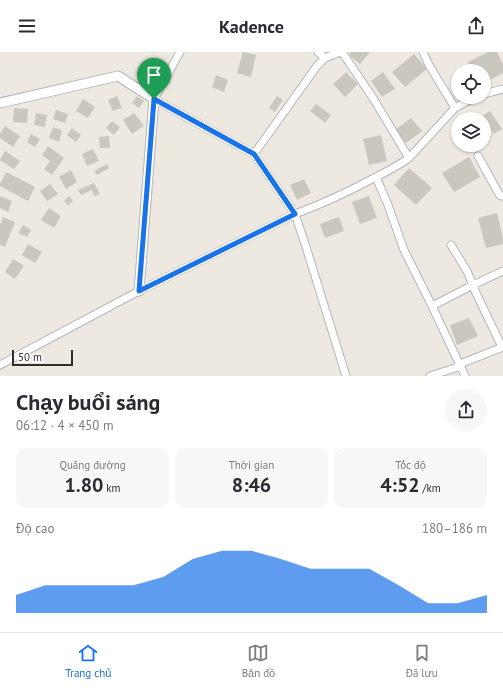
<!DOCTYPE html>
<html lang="vi">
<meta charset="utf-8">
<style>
:root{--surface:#fff;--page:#f7f7f7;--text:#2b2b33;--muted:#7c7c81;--line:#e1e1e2;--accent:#1a73e8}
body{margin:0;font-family:"PT Sans",sans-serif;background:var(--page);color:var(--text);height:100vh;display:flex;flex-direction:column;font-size:15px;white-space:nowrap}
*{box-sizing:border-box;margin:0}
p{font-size:13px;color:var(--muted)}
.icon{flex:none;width:22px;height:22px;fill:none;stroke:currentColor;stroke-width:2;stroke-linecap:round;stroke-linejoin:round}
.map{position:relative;height:324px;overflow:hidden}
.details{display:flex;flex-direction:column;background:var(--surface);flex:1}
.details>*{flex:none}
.buttons{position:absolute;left:451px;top:12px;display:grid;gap:8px}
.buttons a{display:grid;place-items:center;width:40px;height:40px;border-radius:50%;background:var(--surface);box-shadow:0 1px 3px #0004;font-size:20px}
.scale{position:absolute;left:12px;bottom:10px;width:61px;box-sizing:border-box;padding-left:4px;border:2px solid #2d2d2d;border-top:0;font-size:11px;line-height:14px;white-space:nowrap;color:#2d2d2d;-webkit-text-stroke:3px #fff;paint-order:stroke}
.pin{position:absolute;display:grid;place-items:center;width:34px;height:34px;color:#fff;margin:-41px -17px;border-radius:50% 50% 50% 0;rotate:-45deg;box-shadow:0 0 4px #0007}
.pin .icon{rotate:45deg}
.round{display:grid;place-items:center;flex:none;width:42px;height:42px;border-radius:21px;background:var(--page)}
.summary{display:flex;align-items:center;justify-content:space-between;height:68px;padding:0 16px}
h1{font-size:22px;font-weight:700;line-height:30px}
.metrics{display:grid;grid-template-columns:repeat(3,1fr);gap:6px;height:68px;padding:4px 16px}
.metrics div{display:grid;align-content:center;border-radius:10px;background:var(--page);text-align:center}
.metrics b{font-size:20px;font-weight:700}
.metrics small{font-size:11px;font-weight:400}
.metrics p{font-size:11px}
.chart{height:112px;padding:8px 16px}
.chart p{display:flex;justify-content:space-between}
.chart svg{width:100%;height:72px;margin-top:4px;fill:var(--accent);opacity:.7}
header{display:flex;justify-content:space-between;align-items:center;height:52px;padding:0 16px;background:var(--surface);font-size:18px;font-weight:700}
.menu{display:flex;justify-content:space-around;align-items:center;height:56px;border-top:1px solid var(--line);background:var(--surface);font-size:11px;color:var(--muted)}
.menu a{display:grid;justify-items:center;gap:2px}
.menu .active{color:var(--accent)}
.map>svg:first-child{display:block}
</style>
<header><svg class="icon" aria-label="menu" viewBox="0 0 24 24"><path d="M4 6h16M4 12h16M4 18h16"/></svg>Kadence<svg class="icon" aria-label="share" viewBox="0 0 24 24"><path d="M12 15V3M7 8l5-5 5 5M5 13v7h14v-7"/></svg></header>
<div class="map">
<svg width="503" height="324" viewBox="0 0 503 324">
<rect width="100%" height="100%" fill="#eee9e0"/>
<!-- building -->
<path fill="#cac7be" d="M243,0L256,3L251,25L237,21Z
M351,0H370L360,12L349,3Z
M488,0H497L503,12V21L484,31V19H472L468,10Z
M414,2L427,17L405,35L392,20Z
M346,20L358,32L345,45L333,32Z
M383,20L395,37L382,45L371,29Z
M216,23L228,28L224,40L212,35Z
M117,44L122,56L113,59L108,48Z
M137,44L144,49L139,56L132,51Z
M277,44L283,48L275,60L269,56Z
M83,47L95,55L88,66L76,59Z
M316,52L331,63L325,71L310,59Z
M14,56L28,57L27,71L13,70Z
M56,58L68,62L65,71L53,67Z
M490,59L502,77L494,82L482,64Z
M36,61L47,63L45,75L34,73Z
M134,61L144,74L132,82L123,68Z
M411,66L422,79L406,91L395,78Z
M112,69L120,75L114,83L106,76Z
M5,74L20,84L13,95L0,86V82Z
M53,75L62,78L59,90L49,86Z
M72,76L81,83L76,90L67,83Z
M458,76V90L451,82Z
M31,82L40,87L35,95L27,90Z
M381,83L387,109L369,113L363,87Z
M109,84L110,96H100L99,85Z
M48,94L64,106L52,123L44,117L50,109L42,103Z
M93,97L99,109L87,114L82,102Z
M5,99L20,109L14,117L0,108Z
M469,105L480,125L454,140L442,121Z
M107,112L109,116L97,123L94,119Z
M409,116L432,136L416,153L394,133Z
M71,118L77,130L66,137L59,125Z
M6,120L35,135L28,149L0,134V132Z
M304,127L311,141L297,148L290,133Z
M94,131L100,142L94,144L92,138L81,143L78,138Z
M50,132L58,142L47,149L40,139Z
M0,144L12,149L8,160L0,156Z
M69,144L73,149L68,153L64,149Z
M369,144L377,166L360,172L352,150Z
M49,156L61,164L54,176L41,168Z
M497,161L503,186V192L486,196L478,166Z
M3,165L15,170L5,195L0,193V173Z
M339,165L344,179L325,186L320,172Z
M23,173L31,178L27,185L18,181Z
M28,192L42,200L35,211L22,203Z
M13,207L24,214L15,227L5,220Z
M469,266L478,284L457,293L450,273Z"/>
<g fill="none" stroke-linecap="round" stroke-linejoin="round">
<defs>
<path id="minor" d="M180,0L154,47L254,102
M318,0L325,6
M342,0L373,46L409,106
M423,0L429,13L455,56
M484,42L503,37
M478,104L499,142L501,144H503
M376,125L388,153L404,198L432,254
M451,193L467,219L476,241L502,295
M460,312L503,295
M0,313L139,239L295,162L254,102L317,14L325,6L340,0
M346,324L307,198L295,162C322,152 348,140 374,126C386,120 398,114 409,106L455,56L475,45
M430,324L461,314
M465,324L432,254L473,233L503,219"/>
<path id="tertiary" d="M0,51L118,24L154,47L139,239"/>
</defs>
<!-- minor casing -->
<use href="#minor" stroke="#b3b5c0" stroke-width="9"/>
<!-- tertiary casing -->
<use href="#tertiary" stroke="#b3b5c0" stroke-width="11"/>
<!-- minor -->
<use href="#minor" stroke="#fff" stroke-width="7"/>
<!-- tertiary -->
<use href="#tertiary" stroke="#fff" stroke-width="9"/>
</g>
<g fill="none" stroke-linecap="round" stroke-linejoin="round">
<defs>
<path id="route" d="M154,47L254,102L295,162L139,239Z"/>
</defs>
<!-- route casing -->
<use href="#route" stroke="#fff" stroke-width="8"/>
<!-- route -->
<use href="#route" stroke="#1a73e8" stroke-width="5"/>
</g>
</svg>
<div class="buttons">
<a><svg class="icon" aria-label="locate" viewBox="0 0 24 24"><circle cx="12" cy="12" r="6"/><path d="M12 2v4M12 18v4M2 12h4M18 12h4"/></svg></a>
<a><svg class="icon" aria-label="layers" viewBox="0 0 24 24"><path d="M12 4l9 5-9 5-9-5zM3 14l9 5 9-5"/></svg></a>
</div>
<div class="scale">50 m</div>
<div class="pin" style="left:154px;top:47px;background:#1e9e55"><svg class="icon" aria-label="arrive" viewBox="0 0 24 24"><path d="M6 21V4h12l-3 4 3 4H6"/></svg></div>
</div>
<section class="details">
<div class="summary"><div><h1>Chạy buổi sáng</h1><p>06:12 · 4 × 450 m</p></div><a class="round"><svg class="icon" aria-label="share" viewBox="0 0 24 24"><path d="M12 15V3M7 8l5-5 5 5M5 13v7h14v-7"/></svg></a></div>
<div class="metrics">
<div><p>Quãng đường</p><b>1.80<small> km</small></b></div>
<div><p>Thời gian</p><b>8:46</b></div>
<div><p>Tốc độ</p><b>4:52<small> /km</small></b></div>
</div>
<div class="chart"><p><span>Độ cao</span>180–186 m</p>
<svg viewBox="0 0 160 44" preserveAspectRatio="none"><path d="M0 44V33L10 27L20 27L30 27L40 27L50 22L60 11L70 6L80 6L90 11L100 17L110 17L120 17L130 27L140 38L150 38L160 33V44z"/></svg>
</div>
</section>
<nav class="menu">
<a class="active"><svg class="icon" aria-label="home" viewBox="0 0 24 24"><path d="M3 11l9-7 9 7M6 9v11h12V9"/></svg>Trang chủ</a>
<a><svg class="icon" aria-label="map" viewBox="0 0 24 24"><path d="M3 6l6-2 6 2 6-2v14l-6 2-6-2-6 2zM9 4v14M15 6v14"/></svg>Bản đồ</a>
<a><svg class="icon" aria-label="saved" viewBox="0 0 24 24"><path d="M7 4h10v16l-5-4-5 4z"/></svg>Đã lưu</a>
</nav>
